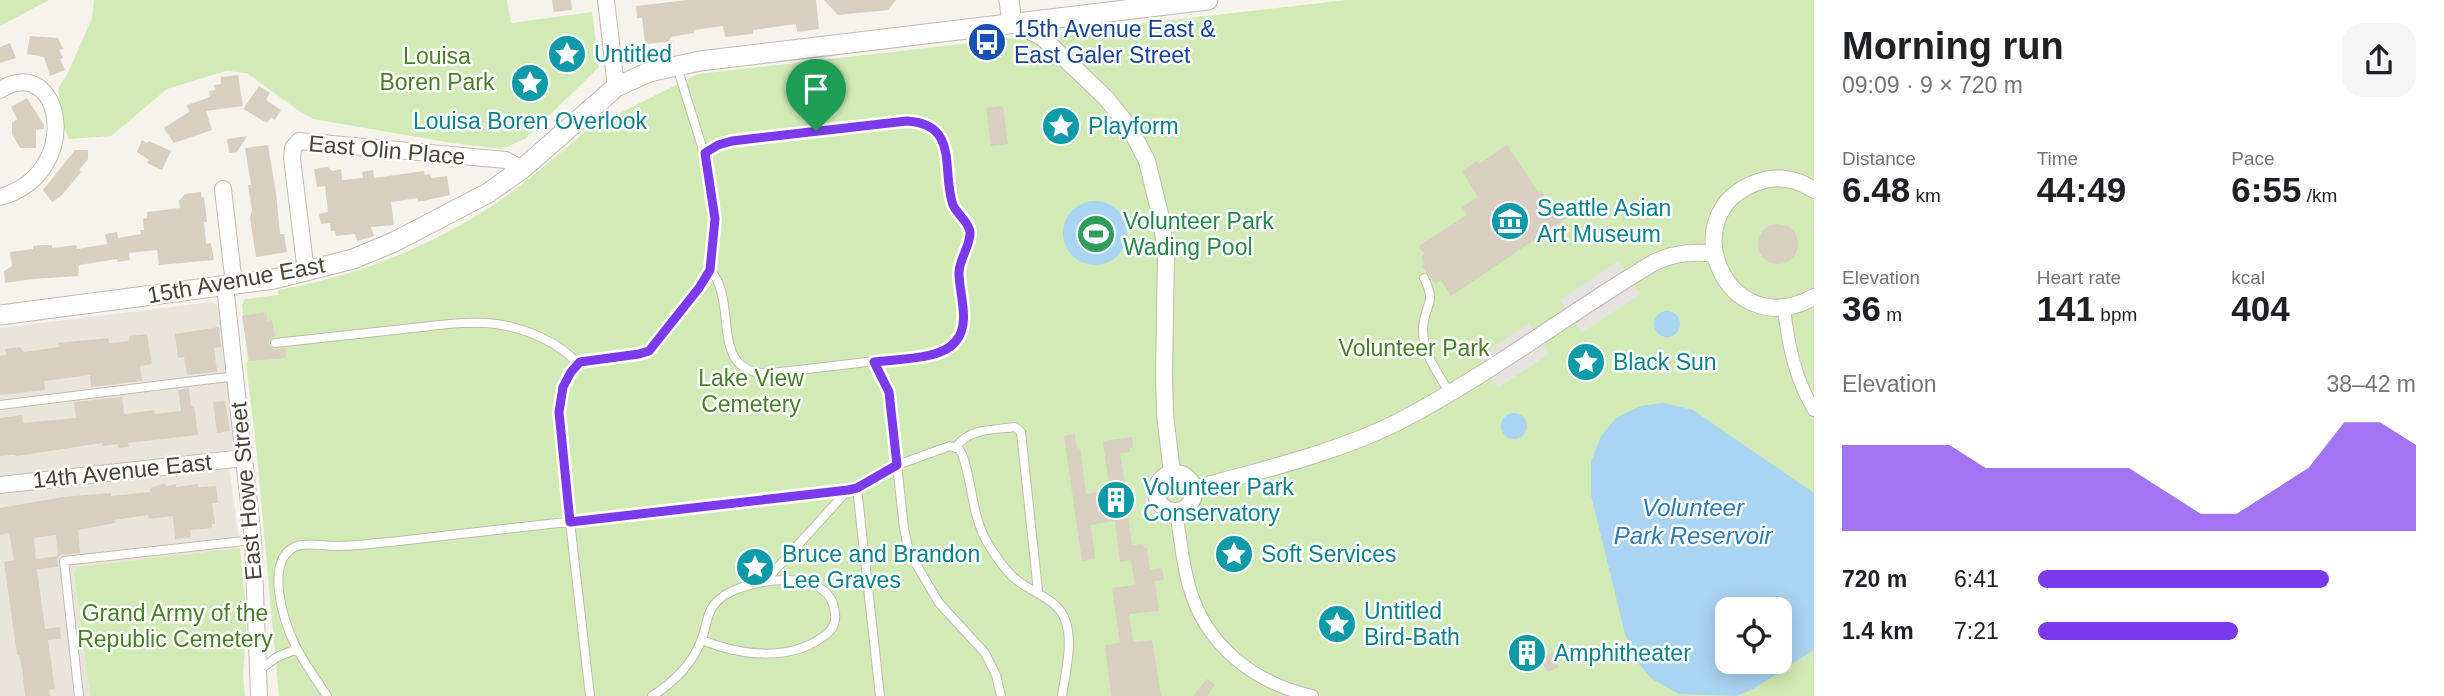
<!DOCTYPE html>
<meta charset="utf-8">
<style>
:root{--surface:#fff;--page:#f6f6f6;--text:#202124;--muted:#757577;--accent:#7c3aed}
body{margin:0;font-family:Arial,sans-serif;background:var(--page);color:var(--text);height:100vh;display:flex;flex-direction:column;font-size:26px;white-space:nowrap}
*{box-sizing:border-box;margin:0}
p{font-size:23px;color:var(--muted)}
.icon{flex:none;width:38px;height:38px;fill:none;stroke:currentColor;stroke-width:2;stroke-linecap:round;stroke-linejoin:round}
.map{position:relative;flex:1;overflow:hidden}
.drawer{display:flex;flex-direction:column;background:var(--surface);width:630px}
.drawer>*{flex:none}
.fabs{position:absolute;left:1715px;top:597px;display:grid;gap:14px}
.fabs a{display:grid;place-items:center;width:77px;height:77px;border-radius:14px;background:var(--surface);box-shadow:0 4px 18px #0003;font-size:35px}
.pin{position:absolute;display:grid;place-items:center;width:60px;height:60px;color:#fff;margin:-72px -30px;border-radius:50% 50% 50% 0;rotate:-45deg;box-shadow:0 0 7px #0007}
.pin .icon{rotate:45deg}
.round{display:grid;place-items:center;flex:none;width:74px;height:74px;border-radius:21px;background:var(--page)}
.head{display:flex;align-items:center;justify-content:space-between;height:119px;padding:0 28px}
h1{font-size:38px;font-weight:600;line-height:52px}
.stats{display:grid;grid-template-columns:repeat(3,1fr);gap:10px;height:119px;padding:7px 28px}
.stats div{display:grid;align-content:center}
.stats b{font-size:35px;font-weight:600}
.stats small{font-size:19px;font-weight:400}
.stats p{font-size:19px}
.chart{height:196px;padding:14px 28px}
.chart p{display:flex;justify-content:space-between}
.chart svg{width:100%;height:126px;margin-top:7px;fill:var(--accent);opacity:.7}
ul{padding:0 28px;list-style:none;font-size:23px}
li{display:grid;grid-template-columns:112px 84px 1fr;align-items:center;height:52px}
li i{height:18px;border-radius:9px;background:var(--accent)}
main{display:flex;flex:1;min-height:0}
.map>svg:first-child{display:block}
</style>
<main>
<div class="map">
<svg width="1814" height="696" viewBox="0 0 1814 696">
<rect width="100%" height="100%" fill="#f6f3ec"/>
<!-- residential -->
<path fill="#eae5da" d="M212,302L221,309L238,447L227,452L240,548L77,567L74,573L90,696H0V328Z"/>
<!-- green -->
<path fill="#d2eab5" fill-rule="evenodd" d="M0,0H49L0,26Z
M94,0H507L511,23L592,12L599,67L525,139L502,149L452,143L313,119L299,111L247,73L226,71L167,89L111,136L69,139L60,120L59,87L68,73L92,18Z
M1347,0H1814V696H279L256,445L246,364L248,361L242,305L245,299L278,295V290C355,277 430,247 495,204C534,178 567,145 604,117L614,116L698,74ZM1727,609H1780V662H1727Z
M240,548L247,618L243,677L245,696H90L74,573L77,567Z"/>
<!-- parking -->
<path fill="#e5e3e0" d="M1618,261L1640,294L1582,333L1560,300Z
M1529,323L1549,354L1498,388L1478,358Z
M1153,470L1160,477L1153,492L1159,507L1173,513L1188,508L1195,514L1176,523L1163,521L1152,513L1145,502L1144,488Z"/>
<!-- water -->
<path fill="#a9d4f2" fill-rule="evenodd" d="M1063 233a32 32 0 1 1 64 0a32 32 0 1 1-64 0Z
M1654 324a13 13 0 1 1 26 0a13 13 0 1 1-26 0Z
M1663,403L1693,410L1814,493V650L1753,689L1737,696L1679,694L1652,679L1638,663L1625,634L1591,495V462L1601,436L1616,418L1640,406ZM1727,609H1780V662H1727Z
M1501 426a13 13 0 1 1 26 0a13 13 0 1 1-26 0Z"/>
<!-- building -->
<path fill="#d8cfc1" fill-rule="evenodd" d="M552,0H571L572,10L554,12Z
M687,0H816L819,29L797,32L796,24L753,30V34L725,37L723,26L694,30V33L671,37L668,42L645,44L642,18H637L636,6Z
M824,0H896L888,10L838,15Z
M30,36L58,38L63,49L59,50L63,58L60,59L65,70L50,76L44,57L27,54Z
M10,43L16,58L0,63V47Z
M238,75L243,106L206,111L212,130L174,143L164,129L165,127L189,112L187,105L210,97L209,91L215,90L214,85L221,84V77Z
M259,86L270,93L266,100L281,110L275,120L271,117L267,123L243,109Z
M27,98L44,125V129L36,130V148H20L12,134V123L17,119L11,107Z
M1003,106L1008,144L991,146L986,108Z
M247,136L237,152L229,153L227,139Z
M142,140L147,143L149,141L171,151L162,170L147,163L149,160L137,152Z
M268,145L276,193L280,234H284L287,252L256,257L250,218L252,210L248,185H251L245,148Z
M1507,145L1538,192L1541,190L1551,206L1560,200L1570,216L1451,296L1441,280L1435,284L1422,266L1425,264L1421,257L1424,254L1419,246L1467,215L1462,207L1478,197L1462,171L1477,161L1479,164Z
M75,150H88V159L79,170L81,172L62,195L52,202L43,190Z
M328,167L332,171L341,169L342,180L363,178L362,172L373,170L374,178L424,171L425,175L430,174L431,178L447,176L450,195L418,202V198L391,202L394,225L371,227L374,236L357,241L355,234L336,236L335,231H331L330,223L321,224L319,214L328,212L325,186L317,187L314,169Z
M201,192L202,198L204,197L207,222H204L206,244L211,243L214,260L159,265L157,250L129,253L130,260L118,262L117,259L79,265L78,276L33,279L5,283L4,271L12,266L10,252L33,249V246L43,245H52V248L76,245L77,249L107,244L105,234L117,232L118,238L141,234L140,230H144L143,219L147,218V212L180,208L179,201L185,194Z
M1758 244a20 20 0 1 1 40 0a20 20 0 1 1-40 0Z
M266,312L267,321L272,320L275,336L269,340V346L275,350L285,348L286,358L249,361L242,316Z
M219,327L221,347L214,348L217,372L187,375L184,357L178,358L175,334Z
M147,334L152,364L140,366L142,381L91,387L90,375L44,381L45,390L0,395V356L6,355L5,349L20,347L24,352L59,347L58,343L108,338L109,343L129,341L130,336Z
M189,388L191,406H194L198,435L128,443L129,447L118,448V444L102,446V443L17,456L13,455L0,456V418L22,415L23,423L76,418L74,402L122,397L124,414L154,410L155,414L181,411L178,390Z
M225,401L230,431L217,433L213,402Z
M1075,434L1077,449L1080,448L1086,494L1107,491V486H1109L1103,441L1132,437L1133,448H1130V452L1120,453L1130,514L1128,515L1132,545L1143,544L1144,548H1147L1150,570L1162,568L1164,580L1155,581L1159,611L1129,614L1133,642L1152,640L1161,696H1111L1105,645L1120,643L1112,588L1135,585L1131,560L1120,562L1115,521L1091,525L1095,559L1082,561L1064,436Z
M165,483L166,486L176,484V487L198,484V487L216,486L218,503H212L215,524H212V528L190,530L191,537L175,539L173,516L149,519L148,515L114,520L115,523L78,530L80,553L61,555L58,559V567L37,569L45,629L60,627L61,639L48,640L55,689L49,690L50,696H25L22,668L19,655H17L4,562L14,560L9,533L0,535V508L63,497L111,493V496L150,492V488ZM56,535L58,556L36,559L34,538Z
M1552,652L1559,667L1548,672L1540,660Z
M1207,679L1215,685L1207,696H1193Z"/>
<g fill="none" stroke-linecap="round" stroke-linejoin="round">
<defs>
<path id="service" d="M705,153L718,145L732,141L899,122L920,123L940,135L946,153L953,204L969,228L970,234L959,269L963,322L960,336L945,350L928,355L772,373C706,377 740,301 710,270
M1424,278C1437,304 1425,303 1423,327C1422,353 1437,372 1450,393
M275,343C318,338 361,334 404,329C434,326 467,320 496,324C525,328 559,342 578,364
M874,362L889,392L904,528L909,552L939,603L985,653L996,675L1001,696
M0,405L236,376
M956,447C969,428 994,430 1015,427L1021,432L1038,591
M857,488L880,696
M766,580L848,490
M258,671L277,657L297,649
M79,696L64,561L253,540
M327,696C316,679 304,663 295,645C284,622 263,559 297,546C309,542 323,546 335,546C353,546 371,544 390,542L848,490L857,488L897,465L950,446L959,449L962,454C973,483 971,514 987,542C994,554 1003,567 1013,577C1034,596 1064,598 1068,631C1071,652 1065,675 1062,696
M590,696L559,426C558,403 561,378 580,362L640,354L648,351L699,288L707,278L712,261L715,219L709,169L677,67
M652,696C672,684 693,663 701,641C709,621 705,608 725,595C752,578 831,566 835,613C836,620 834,627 829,632C794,663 741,656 702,640"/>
<path id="pedestrian" d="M1784,308C1788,344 1795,379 1814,410
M1176,511C1180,536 1182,561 1189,586C1205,645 1254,683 1312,696"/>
<path id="minor" d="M606,0L616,87
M1012,23L1042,37L1106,98L1130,128L1147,161L1161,218L1166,255L1164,374L1165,414L1172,473
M0,90C61,51 86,173 0,197
M223,189L234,285
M1814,190C1797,179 1777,175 1758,182C1670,212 1726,346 1814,297
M306,272L292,158L293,148L299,141L506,160L522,169
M225,286L253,540L259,696
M1156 492a19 19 0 1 1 38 0a19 19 0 1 1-38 0Z
M0,485L244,458
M1194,489C1261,470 1333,454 1396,423C1486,377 1566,315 1653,263C1673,253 1693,251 1714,254"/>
<path id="tertiary" d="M1009,0L1012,23
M0,315L274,279L353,259L394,242L488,193L522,169L616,87L649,72L700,61L1208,0"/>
</defs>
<!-- service casing -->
<use href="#service" stroke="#c2bbae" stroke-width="10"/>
<!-- pedestrian casing -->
<use href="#pedestrian" stroke="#c2bbae" stroke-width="14"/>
<!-- minor casing -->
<use href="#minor" stroke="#c2bbae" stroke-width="18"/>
<!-- tertiary casing -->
<use href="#tertiary" stroke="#c2bbae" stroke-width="21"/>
<!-- service -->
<use href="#service" stroke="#fff" stroke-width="8"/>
<!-- pedestrian -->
<use href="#pedestrian" stroke="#fff" stroke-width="12"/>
<!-- minor -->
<use href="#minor" stroke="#fff" stroke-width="16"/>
<!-- tertiary -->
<use href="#tertiary" stroke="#fff" stroke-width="19"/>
</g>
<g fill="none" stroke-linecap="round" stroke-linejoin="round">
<defs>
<path id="route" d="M907,121C960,124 941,171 953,205C957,214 969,222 970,232C971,245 959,259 959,273C959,294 971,323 956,341C942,360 897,359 874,362L889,392L897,465L857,488L848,490L570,522L559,412L563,387L571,372L580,362L639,354L649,351L699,288L710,270L715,219L705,153L718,145L732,141Z"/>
</defs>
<!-- route casing -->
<use href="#route" stroke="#fff" stroke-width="14"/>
<!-- route -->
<use href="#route" stroke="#7c3aed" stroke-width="9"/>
</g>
<!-- icons -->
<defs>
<symbol id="bus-disc" viewBox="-11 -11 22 22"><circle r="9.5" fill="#1a4fb4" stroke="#fff"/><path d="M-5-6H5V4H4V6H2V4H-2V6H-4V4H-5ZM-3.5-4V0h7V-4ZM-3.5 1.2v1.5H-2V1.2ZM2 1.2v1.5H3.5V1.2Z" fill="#fff"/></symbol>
<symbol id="sight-disc" viewBox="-11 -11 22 22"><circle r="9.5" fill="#0f9aa8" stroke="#fff"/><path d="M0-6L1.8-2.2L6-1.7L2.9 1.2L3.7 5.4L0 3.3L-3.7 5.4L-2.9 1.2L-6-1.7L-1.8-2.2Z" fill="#fff"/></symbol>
<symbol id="museum-disc" viewBox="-11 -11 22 22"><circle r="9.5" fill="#0f9aa8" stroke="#fff"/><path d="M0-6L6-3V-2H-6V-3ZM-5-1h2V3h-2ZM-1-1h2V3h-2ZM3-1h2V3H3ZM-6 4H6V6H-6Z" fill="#fff"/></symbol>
<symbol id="stadium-disc" viewBox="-11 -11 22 22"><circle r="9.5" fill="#2e9e5b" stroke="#fff"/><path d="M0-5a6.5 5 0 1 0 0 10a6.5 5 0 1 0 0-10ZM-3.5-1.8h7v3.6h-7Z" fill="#fff"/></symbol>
<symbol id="building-disc" viewBox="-11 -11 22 22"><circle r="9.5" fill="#0f9aa8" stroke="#fff"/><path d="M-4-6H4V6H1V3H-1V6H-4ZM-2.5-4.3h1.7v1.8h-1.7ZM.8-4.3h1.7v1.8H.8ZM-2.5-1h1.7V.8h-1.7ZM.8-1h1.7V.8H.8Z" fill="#fff"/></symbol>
</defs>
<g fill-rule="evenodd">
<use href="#bus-disc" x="965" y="20" width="44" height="44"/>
<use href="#sight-disc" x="545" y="32" width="44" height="44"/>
<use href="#sight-disc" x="508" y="61" width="44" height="44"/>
<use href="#sight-disc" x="1039" y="104" width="44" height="44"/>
<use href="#museum-disc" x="1488" y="199" width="44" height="44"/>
<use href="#stadium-disc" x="1074" y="212" width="44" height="44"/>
<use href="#sight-disc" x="1564" y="340" width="44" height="44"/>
<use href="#building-disc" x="1094" y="478" width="44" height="44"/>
<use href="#sight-disc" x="1212" y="532" width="44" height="44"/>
<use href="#sight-disc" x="733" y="545" width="44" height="44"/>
<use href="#sight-disc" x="1315" y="602" width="44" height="44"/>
<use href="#building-disc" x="1505" y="631" width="44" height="44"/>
</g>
<g text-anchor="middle" stroke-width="5" stroke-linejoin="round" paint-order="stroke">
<!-- transit labels -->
<g font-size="23" fill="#164399" stroke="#fff" text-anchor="start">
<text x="1014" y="37">15th Avenue East &amp;<tspan x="1014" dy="26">East Galer Street</tspan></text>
</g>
<!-- culture labels -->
<g font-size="23" fill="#0d838f" stroke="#fff" text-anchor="start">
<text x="594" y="62">Untitled</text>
<text x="530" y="129" text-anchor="middle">Louisa Boren Overlook</text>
<text x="1088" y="134">Playform</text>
<text x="1537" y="216">Seattle Asian<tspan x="1537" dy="26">Art Museum</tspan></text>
<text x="1613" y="370">Black Sun</text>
<text x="1143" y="495">Volunteer Park<tspan x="1143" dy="26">Conservatory</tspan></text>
<text x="782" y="562">Bruce and Brandon<tspan x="782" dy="26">Lee Graves</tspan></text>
<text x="1261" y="562">Soft Services</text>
<text x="1364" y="619">Untitled<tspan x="1364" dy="26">Bird-Bath</tspan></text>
<text x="1554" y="661">Amphitheater</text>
</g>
<!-- park labels -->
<g font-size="23" fill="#4a7f2a" stroke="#fff">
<text x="437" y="64">Louisa<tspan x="437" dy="26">Boren Park</tspan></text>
<text x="1414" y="356">Volunteer Park</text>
<text x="751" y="386">Lake View<tspan x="751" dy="26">Cemetery</tspan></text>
<text x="175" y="621">Grand Army of the<tspan x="175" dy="26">Republic Cemetery</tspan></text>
</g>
<!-- street labels -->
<g font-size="23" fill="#4b4439" stroke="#fff">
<text transform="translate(387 150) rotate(5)" y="8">East Olin Place</text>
<text transform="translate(236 280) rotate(-10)" y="8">15th Avenue East</text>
<text transform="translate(122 471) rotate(-6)" y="8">14th Avenue East</text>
<text transform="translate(246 491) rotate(-95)" y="8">East Howe Street</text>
</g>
<!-- leisure labels -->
<g font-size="23" fill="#27864d" stroke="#fff" text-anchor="start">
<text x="1123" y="229">Volunteer Park<tspan x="1123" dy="26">Wading Pool</tspan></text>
</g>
<!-- water labels -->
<g font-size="24" font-style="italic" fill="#2e7ab2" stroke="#fff">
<text x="1693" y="516">Volunteer<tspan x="1693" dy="28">Park Reservoir</tspan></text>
</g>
</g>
</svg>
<div class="fabs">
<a><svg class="icon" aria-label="locate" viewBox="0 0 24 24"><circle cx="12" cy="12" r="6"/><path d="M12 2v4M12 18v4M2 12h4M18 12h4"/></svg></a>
</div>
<div class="pin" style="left:816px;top:131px;background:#1e9e55"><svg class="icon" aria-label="arrive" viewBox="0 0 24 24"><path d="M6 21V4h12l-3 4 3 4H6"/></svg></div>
</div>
<section class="drawer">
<div class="head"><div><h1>Morning run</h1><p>09:09 · 9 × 720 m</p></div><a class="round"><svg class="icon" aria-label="share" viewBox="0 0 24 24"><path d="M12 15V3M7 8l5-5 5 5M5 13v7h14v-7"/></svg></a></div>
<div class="stats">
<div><p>Distance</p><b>6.48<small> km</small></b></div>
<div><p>Time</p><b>44:49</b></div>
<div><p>Pace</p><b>6:55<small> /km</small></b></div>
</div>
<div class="stats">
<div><p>Elevation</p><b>36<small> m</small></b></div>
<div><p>Heart rate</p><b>141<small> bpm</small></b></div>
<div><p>kcal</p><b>404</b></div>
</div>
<div class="chart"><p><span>Elevation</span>38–42 m</p>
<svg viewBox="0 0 160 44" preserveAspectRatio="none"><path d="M0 44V14L10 14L20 14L30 14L40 22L50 22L60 22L70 22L80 22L90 30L100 38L110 38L120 30L130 22L140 6L150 6L160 14V44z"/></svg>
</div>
<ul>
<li><b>720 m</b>6:41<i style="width:77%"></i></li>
<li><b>1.4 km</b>7:21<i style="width:53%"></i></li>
</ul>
</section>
</main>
